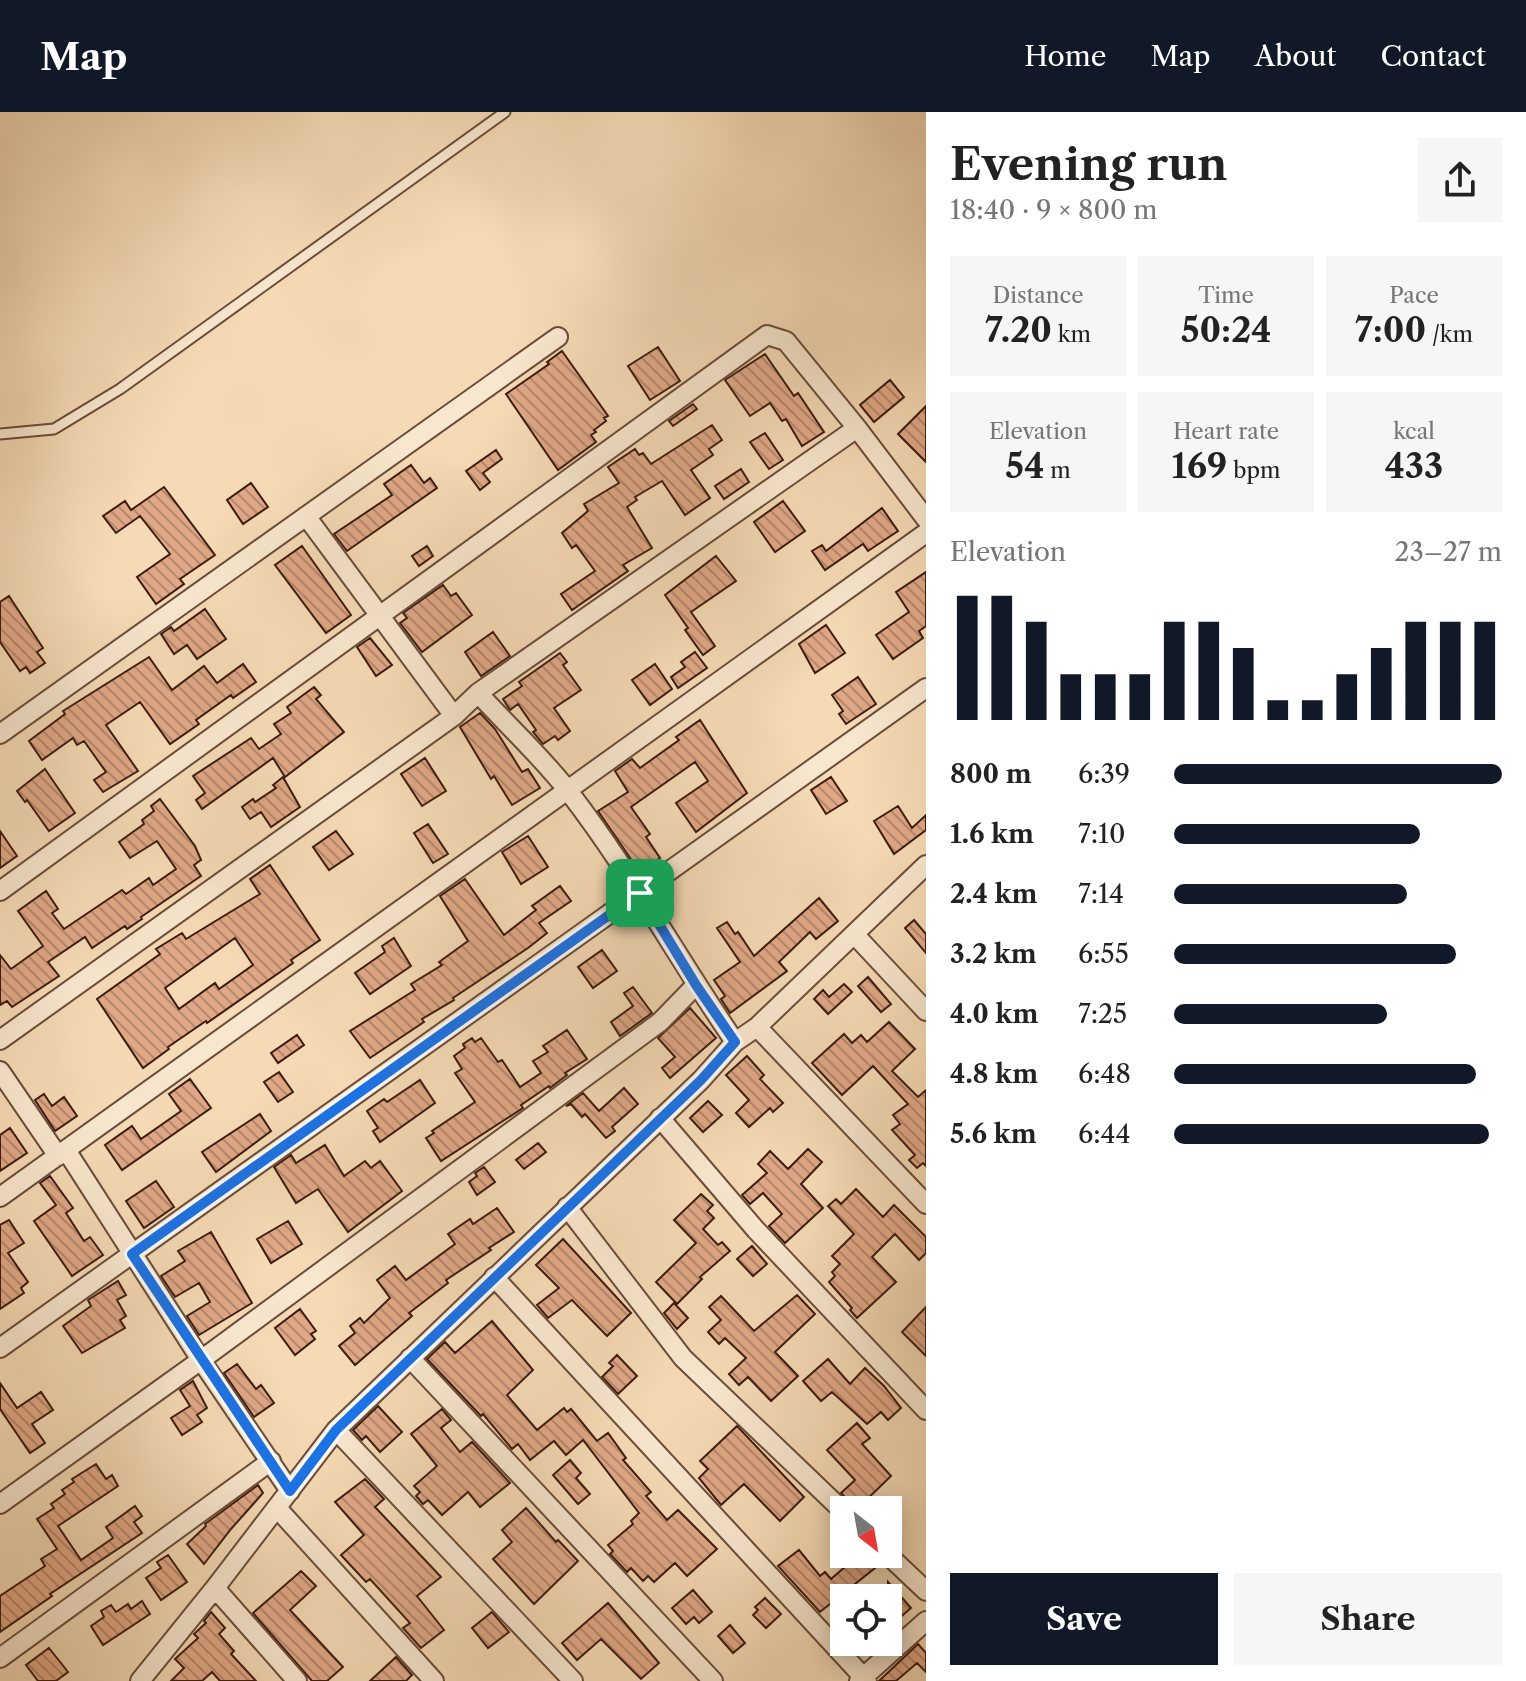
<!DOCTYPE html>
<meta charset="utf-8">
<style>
:root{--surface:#fff;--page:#f6f6f6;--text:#222;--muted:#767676;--accent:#111827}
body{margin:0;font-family:"Libre Caslon Text",serif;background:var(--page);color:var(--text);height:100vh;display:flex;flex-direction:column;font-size:30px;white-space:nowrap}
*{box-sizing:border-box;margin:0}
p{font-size:26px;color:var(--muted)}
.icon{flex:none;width:44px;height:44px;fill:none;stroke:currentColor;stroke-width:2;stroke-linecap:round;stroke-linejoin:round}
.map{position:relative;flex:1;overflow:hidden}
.side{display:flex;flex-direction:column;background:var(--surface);width:600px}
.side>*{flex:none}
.needle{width:52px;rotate:149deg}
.tools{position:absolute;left:830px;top:1384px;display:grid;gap:16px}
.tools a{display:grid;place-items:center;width:72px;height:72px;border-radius:0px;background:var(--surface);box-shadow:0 4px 20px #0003;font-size:40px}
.pin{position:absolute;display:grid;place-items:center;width:68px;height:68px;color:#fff;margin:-34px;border-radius:16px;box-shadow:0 4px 12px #0006}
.round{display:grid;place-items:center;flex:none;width:84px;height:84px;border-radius:0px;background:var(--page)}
.head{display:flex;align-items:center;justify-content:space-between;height:136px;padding:0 24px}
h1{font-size:44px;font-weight:700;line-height:60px}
.metrics{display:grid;grid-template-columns:repeat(3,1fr);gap:12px;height:136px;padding:8px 24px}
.metrics div{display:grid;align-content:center;border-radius:0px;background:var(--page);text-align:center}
.metrics b{font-size:34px;font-weight:700}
.metrics small{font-size:22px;font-weight:400}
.metrics p{font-size:22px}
.chart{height:224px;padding:16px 24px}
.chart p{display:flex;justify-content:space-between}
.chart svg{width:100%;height:144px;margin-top:8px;stroke:var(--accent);stroke-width:6}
.cta{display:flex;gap:16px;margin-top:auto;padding:16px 24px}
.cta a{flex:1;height:92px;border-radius:0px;background:var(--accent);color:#fff;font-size:32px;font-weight:700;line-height:92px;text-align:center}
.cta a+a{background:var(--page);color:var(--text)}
ul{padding:0 24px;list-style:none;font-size:26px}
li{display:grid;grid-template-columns:128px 96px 1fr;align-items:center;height:60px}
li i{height:20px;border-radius:10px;background:var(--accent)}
header{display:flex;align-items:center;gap:48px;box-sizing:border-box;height:112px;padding:0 40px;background:var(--accent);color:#fff}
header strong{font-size:38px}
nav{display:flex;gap:44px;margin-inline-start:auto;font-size:28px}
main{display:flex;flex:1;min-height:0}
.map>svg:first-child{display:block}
</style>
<header>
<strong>Map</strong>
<nav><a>Home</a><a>Map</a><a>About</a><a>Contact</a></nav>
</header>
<main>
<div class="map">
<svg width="926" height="1569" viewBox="0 0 926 1569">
<defs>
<pattern id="building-back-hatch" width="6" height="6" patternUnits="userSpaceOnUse" patternTransform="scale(2)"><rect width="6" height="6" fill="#e0a886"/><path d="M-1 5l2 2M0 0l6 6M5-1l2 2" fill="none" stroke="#b7886c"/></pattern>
</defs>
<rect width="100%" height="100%" fill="#f5dab5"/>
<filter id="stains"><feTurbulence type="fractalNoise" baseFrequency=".0025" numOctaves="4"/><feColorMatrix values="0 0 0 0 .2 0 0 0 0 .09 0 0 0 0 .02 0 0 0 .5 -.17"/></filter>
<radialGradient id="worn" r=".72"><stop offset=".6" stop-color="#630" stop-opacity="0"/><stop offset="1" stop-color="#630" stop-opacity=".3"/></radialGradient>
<!-- building -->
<path fill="url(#building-back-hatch)" stroke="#3c1c10" stroke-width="2" fill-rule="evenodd" d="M658,235L680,269L650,288L628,254Z
M562,239L608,304L604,306L606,309L594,318L596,320L591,323L596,330L558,358L506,282L549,252L547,250Z
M765,242L794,284L798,281L824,320L802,334L786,307L782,309L770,291L750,304L725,268Z
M890,268L904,285L874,310L860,293Z
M693,292L697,297L673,314L669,309Z
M926,294V350L898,322Z
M712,313L722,328L709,337L713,343L691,358L710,386L685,403L662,369L635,385L637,388L627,395L652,436L623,453L628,459L572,498L561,482L595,459L576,433L572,436L562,421L588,399L584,392L619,371L608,355L635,337L639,343L643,341L651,352Z
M765,321L783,348L769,357L750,330Z
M496,338L502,347L483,361L490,370L480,378L466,359Z
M411,353L424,371L430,366L437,376L347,439L334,422L392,383L384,372Z
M741,357L749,370L724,387L715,374Z
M251,371L268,395L243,412L227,388Z
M164,375L215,443L180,467L184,472L156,492L137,465L170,442L140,404L116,421L103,404L125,389L131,398Z
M783,389L805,419L775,440L754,410Z
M882,396L898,419L868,439L863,432L825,458L812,439L822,433L826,439Z
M302,434L351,503L326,521L275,453Z
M427,434L433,444L419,454L412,444Z
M716,444L736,469L691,500L715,534L703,543L685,518L688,516L665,483Z
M926,460V514L919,519L923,526L893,547L876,523L909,500L896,480Z
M443,473L451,484L456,481L472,503L422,540L400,511L407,506L403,501Z
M9,484L43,536L37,540L45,551L30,561L26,555L20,559L0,530V490Z
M205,497L226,527L197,547L187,533L174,542L161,522L171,515L174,519Z
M826,513L845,541L815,561L799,532Z
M493,520L510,544L481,564L465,540Z
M370,526L392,553L376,564L357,535Z
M695,540L707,556L678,576L671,565L685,555L681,550Z
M560,541L567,550L563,553L581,578L554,596L570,619L558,628L555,624L543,632L533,620L536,618L518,592L510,598L503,587L522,574L519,570Z
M149,545L172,578L204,554L217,571L243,552L256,570L233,586L231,583L196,608L199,612L170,632L140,590L106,613L138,659L103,680L94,668L106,660L84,629L77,633L73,626L42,648L29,629L65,602L63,599Z
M655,552L672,577L650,593L632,568Z
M858,565L876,592L846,612L839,602L843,599L832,583Z
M314,575L321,583L316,587L344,620L285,665L273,646L202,697L196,688L205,681L193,664L251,626L259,637L281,622L274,612L291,601L287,595Z
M480,601L495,617L522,660L528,657L540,676L512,693L494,664L491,667L460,615Z
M700,608L747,681L696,720L676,691L708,669L695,650L631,695L650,722L646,725L660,746L639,759L598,699L628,680L615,659L632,647L640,656L679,628L676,625Z
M425,646L446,679L422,694L401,662Z
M45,657L75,701L49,719L27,688L25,690L17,679Z
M283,665L300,695L271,715L261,700L250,707L242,695L253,687L255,690L276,676L273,673Z
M831,665L847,689L826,702L811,678Z
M160,687L195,734L201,748L194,753L201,764L141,805L142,807L127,817L125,814L92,836L85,825L48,850L59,864L12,895L7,889L0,893V843L11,857L43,834L18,799L46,779L58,797L52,801L64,817L122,778L126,782L149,766L153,773L176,757L157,729L130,746L119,730L144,712L142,708L154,699L151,694Z
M898,694L912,716L926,703V718L894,742L874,709Z
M428,712L448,742L433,751L414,721Z
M0,719L17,744L0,756Z
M336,719L353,742L329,758L313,735Z
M528,724L548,755L521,772L502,740Z
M270,753L320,828L291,848L293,851L207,911L206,909L168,935L169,937L143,956L97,887L160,842L156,837L182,821L186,827L260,782L250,767ZM235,826L253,853L219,877L215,871L179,897L165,876Z
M465,767L504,823L536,798L532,794L560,774L571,789L539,811L547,821L528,836L453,886L454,888L422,907L424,910L370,946L350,919L415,878L411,872L442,853L439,850L468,829L440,784Z
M819,786L838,809L816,827L810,820L779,850L787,859L730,901L721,887L725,884L714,868L740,850L717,816L727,810L735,822L738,820L754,844Z
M914,808L926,822V841L905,816Z
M394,826L411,854L370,882L355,861L385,840L382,834Z
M602,838L617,859L593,876L578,855Z
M868,865L891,892L881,900L858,874Z
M844,872L852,880L828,902L814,887L823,878L829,885Z
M633,875L652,901L620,924L611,910L633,894L624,881Z
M690,896L716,926L670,966L662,956L675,945L658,926Z
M889,910L915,937L892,959L918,985L926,978V1054L923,1051L917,1056L909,1048L915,1043L892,1018L900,1012L893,1003L908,992L873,954L842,983L812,951L844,922L852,931L861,923L867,930Z
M567,918L587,947L565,961L567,963L550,976L549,974L521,993L523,996L441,1049L426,1026L434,1021L432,1019L475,990L455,961L462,957L454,944L465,936L463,932L472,926L475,930L481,926L498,950L502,948L520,975L541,961L533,949L548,940L543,934Z
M297,923L304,933L278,951L271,941Z
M747,944L764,963L760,967L783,991L773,1000L770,996L749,1015L736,1001L749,988L726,963Z
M279,960L293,980L278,990L264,970Z
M190,967L211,996L122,1058L105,1033L132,1014L141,1027L181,999L169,982Z
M420,968L435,991L380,1030L373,1019L378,1016L367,999L384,987L387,990Z
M624,976L638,992L612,1015L615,1019L606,1026L585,1002L582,1005L571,992L566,994L583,981L599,999Z
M44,982L52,994L64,985L77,1004L55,1019L35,988Z
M708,989L722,1003L703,1020L690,1006Z
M260,1002L271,1019L216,1060L202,1040Z
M10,1016L27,1041L0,1059V1023Z
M538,1031L546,1040L524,1057L516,1048Z
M325,1033L344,1064L365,1049L371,1056L380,1049L402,1079L348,1120L318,1077L296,1091L274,1055L291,1043L296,1051Z
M808,1037L822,1050L801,1072L823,1096L785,1131L769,1114L782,1102L763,1081L750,1092L742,1083L767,1061L758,1052L770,1039L788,1057Z
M484,1055L495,1070L477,1083L469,1070L477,1064L475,1061Z
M50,1064L73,1096L66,1101L84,1129L90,1125L103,1143L72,1164L34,1109L56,1093L40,1071Z
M156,1069L174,1095L144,1116L126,1089Z
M856,1077L883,1105L894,1093L926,1125V1141L919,1148L895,1122L872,1145L896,1170L857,1206L850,1198L852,1196L829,1170L835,1164L832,1160L840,1152L832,1144L854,1122L828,1094L836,1087L841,1092Z
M701,1082L713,1093L707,1099L714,1106L703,1117L718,1133L722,1130L730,1139L700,1165L702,1167L677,1192L656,1170L696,1131L674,1108Z
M497,1096L514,1120L489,1136L491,1138L446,1168L448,1171L409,1201L412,1204L355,1253L339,1234L355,1221L350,1214L360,1206L364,1211L390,1186L377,1168L395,1154L406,1168L455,1132L448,1122L470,1107L473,1112Z
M9,1108L24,1131L8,1141L28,1170L21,1176L24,1181L0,1197V1113Z
M288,1109L302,1132L271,1151L257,1127Z
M211,1120L252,1191L199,1223L187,1204L210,1190L199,1171L175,1185L161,1164L185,1149L178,1139Z
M563,1127L631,1201L607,1224L572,1188L548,1206L537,1193L559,1176L536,1153Z
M752,1134L767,1152L753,1164L737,1147Z
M118,1169L126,1183L117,1188L126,1204L120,1208L125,1216L82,1241L63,1214L91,1194L88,1188Z
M797,1183L815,1202L775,1240L798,1264L771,1289L748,1265L739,1273L729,1262L746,1246L725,1226L719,1232L708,1220L721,1208L709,1195L721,1184L754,1219Z
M674,1191L688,1206L677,1217L664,1201Z
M926,1195V1244L902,1220Z
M300,1197L316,1219L311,1222L315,1227L295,1243L275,1216Z
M492,1209L533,1258L507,1283L537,1318L564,1296L567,1300L571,1297L597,1329L608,1321L626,1346L623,1348L651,1380L646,1384L667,1408L678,1398L717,1437L687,1464L675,1451L654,1470L648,1464L643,1469L631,1456L627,1460L610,1442L613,1439L608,1433L633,1412L631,1409L639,1401L583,1328L566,1343L554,1329L530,1348L518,1332L512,1337L483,1302L481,1304L427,1247L445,1230L455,1241Z
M617,1243L637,1264L618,1282L602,1265L613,1254L609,1251Z
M828,1247L850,1272L865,1256L884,1274L901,1296L888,1308L881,1300L867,1312L832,1280L821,1289L803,1269Z
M237,1252L256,1277L261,1273L274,1291L254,1305L224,1261Z
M193,1269L207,1296L197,1303L202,1310L182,1323L171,1306L190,1294L180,1278Z
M0,1271L17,1296L41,1280L53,1298L32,1312L45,1331L30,1341L0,1297Z
M378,1294L402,1320L380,1340L366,1324L362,1328L353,1318Z
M442,1297L451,1308L441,1316L460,1340L472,1330L510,1371L480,1395L468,1380L442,1403L428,1388L423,1392L416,1384L420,1380L414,1374L437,1354L411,1322Z
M857,1311L870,1326L862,1332L891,1364L856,1398L841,1381L855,1368L827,1338Z
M737,1314L804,1385L780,1409L744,1372L721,1393L699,1366L708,1357L700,1349Z
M570,1348L581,1361L576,1366L590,1382L578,1392L553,1363Z
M96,1352L106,1367L112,1363L118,1374L58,1414L81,1448L113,1426L106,1415L135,1394L142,1404L134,1410L142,1421L50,1482L52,1484L0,1520V1484L45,1454L41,1447L57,1437L37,1407L54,1396L51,1392L65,1382L62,1378L74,1370L72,1367Z
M365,1367L384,1387L375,1395L441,1465L417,1484L444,1518L421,1536L403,1516L410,1511L370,1467L366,1470L341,1443L364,1423L335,1390Z
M258,1373L263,1381L231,1417L204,1452L187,1432L206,1414L205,1412Z
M526,1396L556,1430L558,1428L578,1449L534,1492L493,1447L512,1430L502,1418Z
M799,1438L820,1464L825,1460L831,1467L854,1447L858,1450L865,1444L875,1456L820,1500L778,1454Z
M168,1443L187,1470L161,1488L146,1466L161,1456L157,1450Z
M301,1459L316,1474L290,1498L343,1555L327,1569H312L253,1501Z
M888,1470L911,1496L888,1516Z
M693,1478L712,1500L699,1511L694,1505L686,1512L672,1496Z
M765,1486L781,1502L766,1516L753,1503L758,1498L755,1495Z
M142,1489L150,1502L103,1533L91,1514L104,1505L101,1499L111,1493L116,1500L128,1492L131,1497Z
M608,1491L659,1551L641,1567L601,1527L577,1548L562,1531Z
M211,1500L225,1516L219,1522L234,1539L231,1542L256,1569H220L212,1560L202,1569H171L184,1556L175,1547L198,1526L194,1522L206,1511L204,1509Z
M492,1500L509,1520L488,1536L472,1516Z
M730,1513L745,1531L733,1541L718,1524Z
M918,1532L926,1541V1560L917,1551L896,1569H879Z
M49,1536L68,1560L56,1569H38L26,1553Z
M396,1545L412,1563L406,1569H370Z"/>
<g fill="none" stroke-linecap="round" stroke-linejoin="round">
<defs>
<path id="service" d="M0,322L54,317L120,277L505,0"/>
<path id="minor" d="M306,404L454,604
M478,581C508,614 542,645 569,680C630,759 678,847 735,930
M0,622L558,225
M0,779L767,223L786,229L857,316L926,407
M855,823L926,899
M757,915L926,1092
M0,928L454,604L478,581L857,316
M0,959L58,1044
M660,1006L756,1118L926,1298
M66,1038L201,1248L290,1379
M0,1085L926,421
M567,1095L683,1246L844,1400
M494,1165L867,1569
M0,1236L926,576
M410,1246L713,1569
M336,1318L573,1569
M0,1392L201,1248L660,910L696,873
M277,1396L434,1569
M887,1442L926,1479
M215,1476L297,1569
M0,1546L271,1349
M140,1569L215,1476L336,1318L701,968L735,930L757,915L926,753
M859,1569L926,1509"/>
</defs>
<!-- service casing -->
<use href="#service" stroke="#6a4c39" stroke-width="13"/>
<!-- minor casing -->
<use href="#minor" stroke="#6a4c39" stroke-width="22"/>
<!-- service -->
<use href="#service" stroke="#f8e7cf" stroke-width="9"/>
<!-- minor -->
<use href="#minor" stroke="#f8e7cf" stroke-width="18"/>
</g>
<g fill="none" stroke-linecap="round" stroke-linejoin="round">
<defs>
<path id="route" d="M640,781L696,873L735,930L701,968L336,1318L290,1379L132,1142Z"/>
</defs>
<!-- route casing -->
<use href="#route" stroke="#fff" stroke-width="16"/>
<!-- route -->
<use href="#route" stroke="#1a73e8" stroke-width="10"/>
</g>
<rect width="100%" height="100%" filter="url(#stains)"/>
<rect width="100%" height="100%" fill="url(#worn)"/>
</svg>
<div class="tools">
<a><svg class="needle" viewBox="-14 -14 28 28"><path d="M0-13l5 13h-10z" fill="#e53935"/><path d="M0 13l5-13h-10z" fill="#767676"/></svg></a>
<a><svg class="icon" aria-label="locate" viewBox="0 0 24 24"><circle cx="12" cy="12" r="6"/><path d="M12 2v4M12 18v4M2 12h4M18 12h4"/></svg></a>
</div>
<div class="pin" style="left:640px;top:781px;background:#1e9e55"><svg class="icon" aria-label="arrive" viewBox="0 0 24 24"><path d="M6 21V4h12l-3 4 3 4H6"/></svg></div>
</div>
<section class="side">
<div class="head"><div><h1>Evening run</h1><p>18:40 · 9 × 800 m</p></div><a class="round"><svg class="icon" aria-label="share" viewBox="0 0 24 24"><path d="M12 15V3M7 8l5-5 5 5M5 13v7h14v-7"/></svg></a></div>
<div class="metrics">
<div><p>Distance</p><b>7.20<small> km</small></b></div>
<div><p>Time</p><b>50:24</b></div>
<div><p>Pace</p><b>7:00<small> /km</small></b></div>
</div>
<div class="metrics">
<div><p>Elevation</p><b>54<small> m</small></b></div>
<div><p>Heart rate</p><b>169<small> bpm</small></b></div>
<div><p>kcal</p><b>433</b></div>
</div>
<div class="chart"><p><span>Elevation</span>23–27 m</p>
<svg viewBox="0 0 160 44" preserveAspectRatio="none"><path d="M5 44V6M15 44V6M25 44V14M35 44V30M45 44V30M55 44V30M65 44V14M75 44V14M85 44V22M95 44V38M105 44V38M115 44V30M125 44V22M135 44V14M145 44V14M155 44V14"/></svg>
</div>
<ul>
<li><b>800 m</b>6:39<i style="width:100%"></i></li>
<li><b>1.6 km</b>7:10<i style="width:75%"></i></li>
<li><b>2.4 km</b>7:14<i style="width:71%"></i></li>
<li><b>3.2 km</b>6:55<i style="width:86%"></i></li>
<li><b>4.0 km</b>7:25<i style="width:65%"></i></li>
<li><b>4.8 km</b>6:48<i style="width:92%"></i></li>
<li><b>5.6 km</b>6:44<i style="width:96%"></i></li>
</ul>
<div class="cta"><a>Save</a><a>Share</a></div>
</section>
</main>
